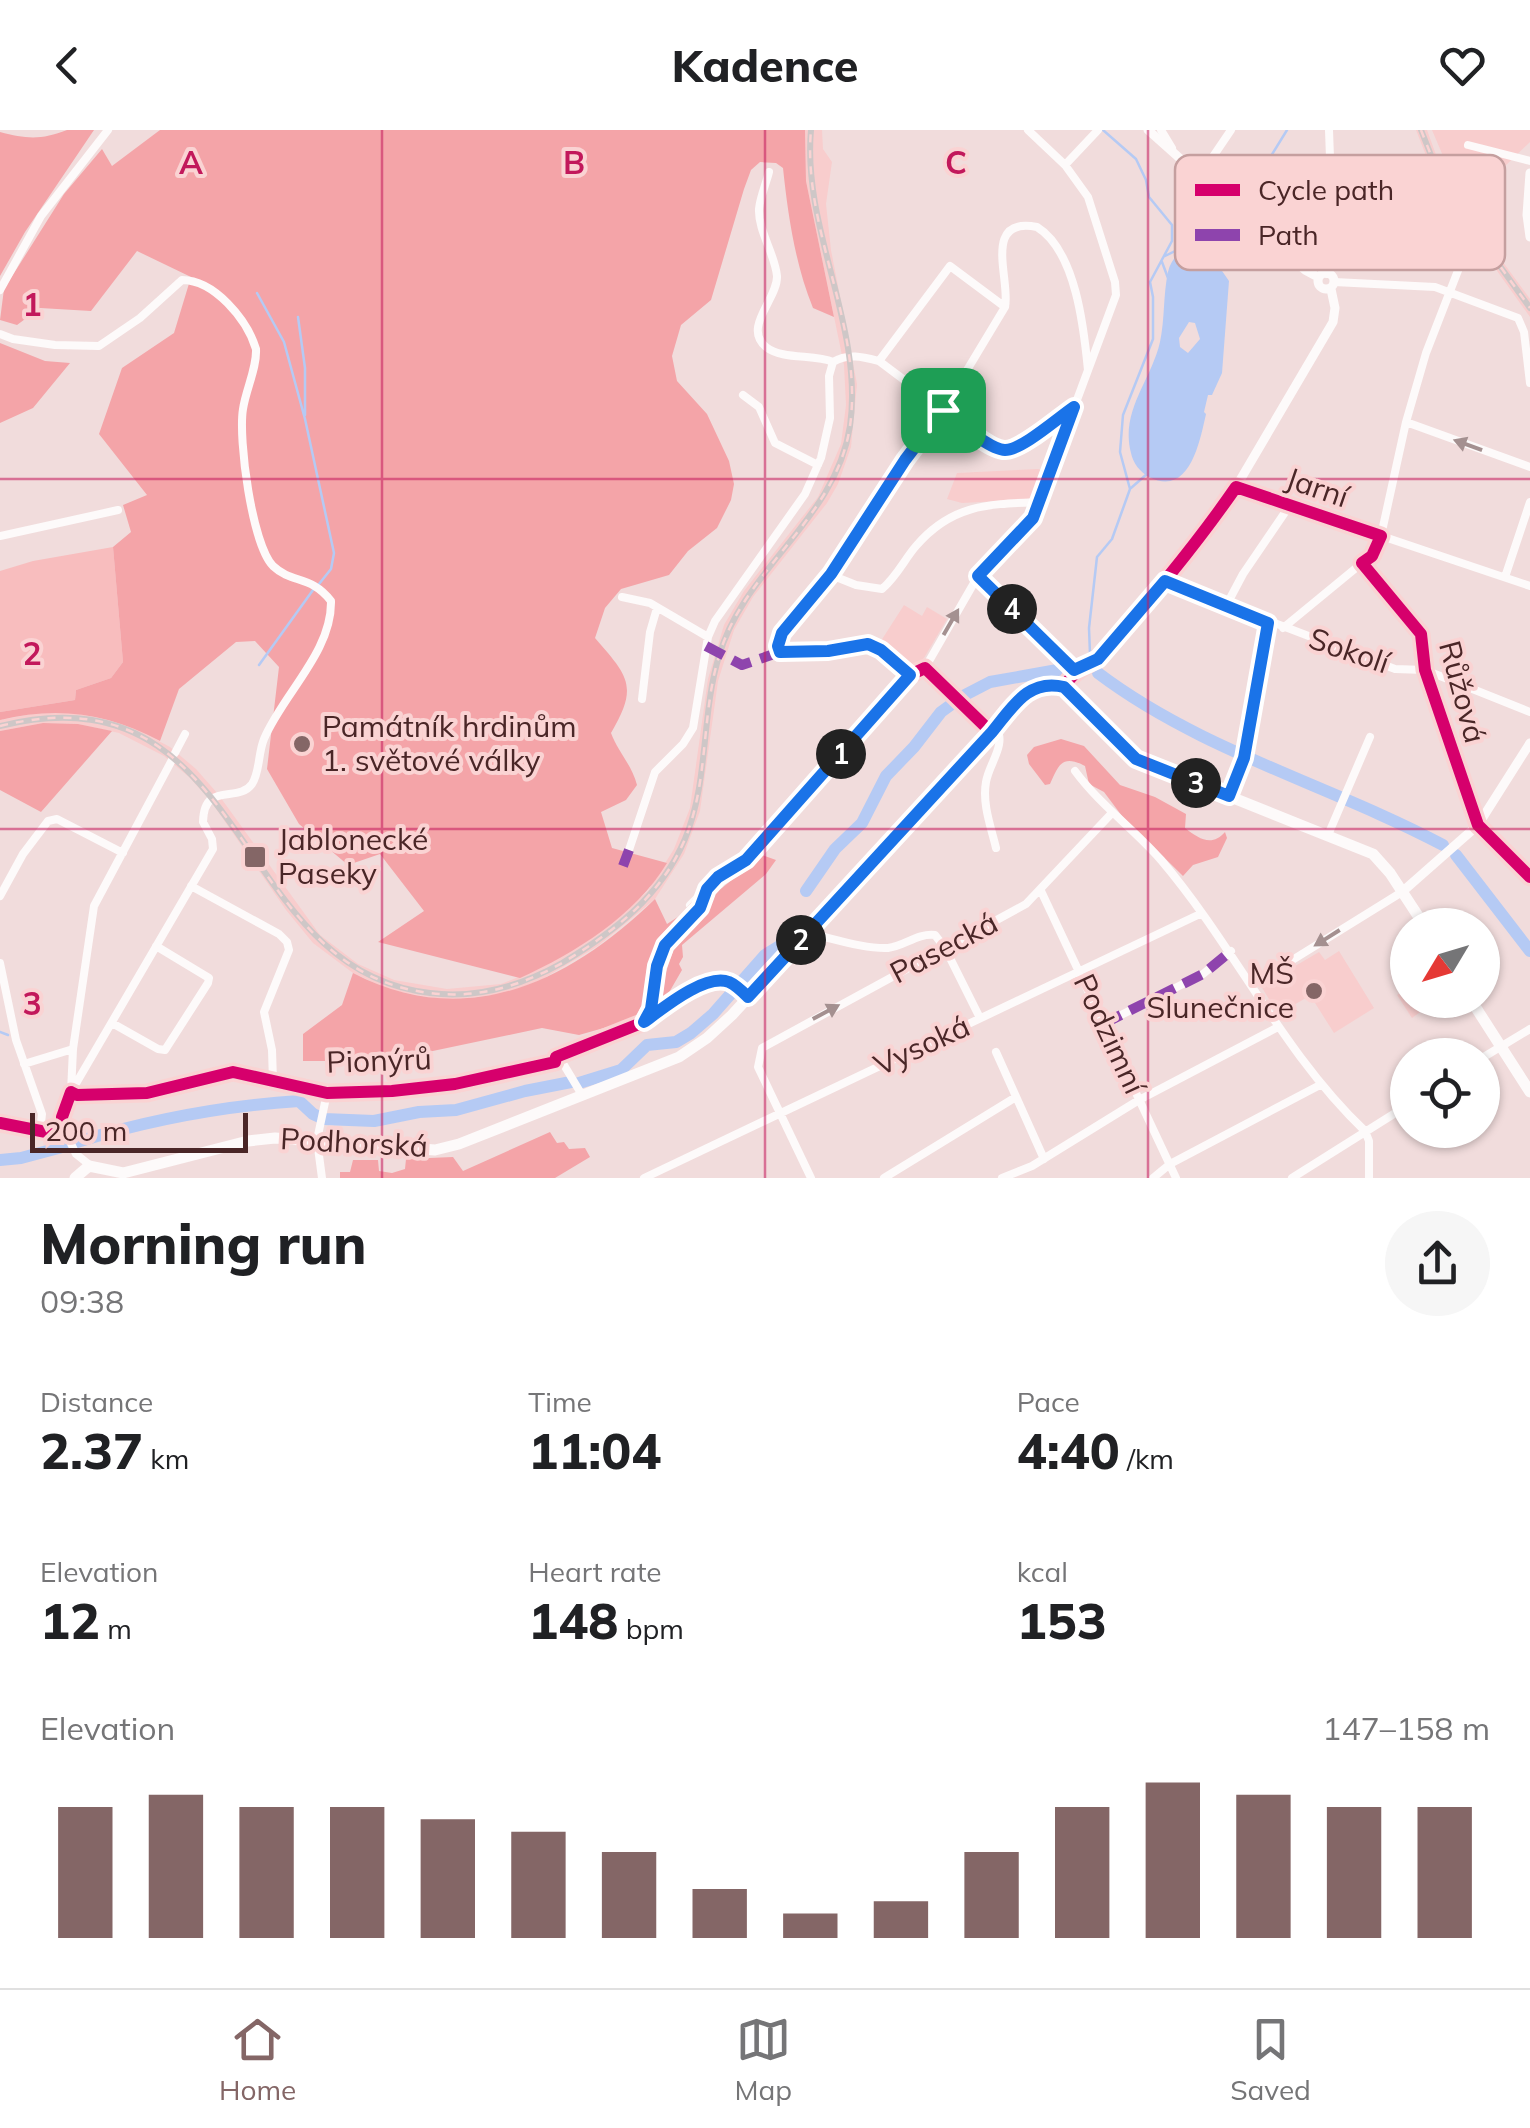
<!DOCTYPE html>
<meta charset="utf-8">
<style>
:root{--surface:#fff;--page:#f6f6f6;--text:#202124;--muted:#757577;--line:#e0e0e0;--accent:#846666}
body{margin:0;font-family:Mulish,sans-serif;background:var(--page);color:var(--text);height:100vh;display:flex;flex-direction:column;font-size:38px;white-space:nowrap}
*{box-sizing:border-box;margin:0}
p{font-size:32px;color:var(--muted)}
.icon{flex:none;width:55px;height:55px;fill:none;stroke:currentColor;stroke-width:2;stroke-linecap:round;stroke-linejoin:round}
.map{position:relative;height:1048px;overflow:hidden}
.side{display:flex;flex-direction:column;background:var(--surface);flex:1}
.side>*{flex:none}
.needle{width:65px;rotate:232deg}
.buttons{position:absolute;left:1390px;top:778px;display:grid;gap:20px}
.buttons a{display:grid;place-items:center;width:110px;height:110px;border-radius:50%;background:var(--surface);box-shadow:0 2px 8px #0004;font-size:50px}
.scale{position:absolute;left:30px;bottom:25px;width:218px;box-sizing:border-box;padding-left:10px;border:5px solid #4a2627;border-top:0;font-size:28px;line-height:35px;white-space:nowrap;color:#4a2627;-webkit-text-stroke:8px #fad3d3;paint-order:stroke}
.pin{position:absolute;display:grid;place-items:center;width:85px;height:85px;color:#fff;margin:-42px;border-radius:20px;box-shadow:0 5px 15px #0006}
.km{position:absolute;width:50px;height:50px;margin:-25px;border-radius:50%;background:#222;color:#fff;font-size:28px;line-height:50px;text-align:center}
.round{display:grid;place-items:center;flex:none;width:105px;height:105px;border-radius:52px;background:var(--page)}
.headline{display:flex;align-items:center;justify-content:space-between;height:170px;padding:0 40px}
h1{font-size:55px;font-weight:800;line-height:75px}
.figures{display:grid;grid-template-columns:repeat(3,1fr);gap:15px;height:170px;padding:10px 40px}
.figures div{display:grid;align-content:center}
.figures b{font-size:50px;font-weight:800}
.figures small{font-size:28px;font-weight:400}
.figures p{font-size:28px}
.chart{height:280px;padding:20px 40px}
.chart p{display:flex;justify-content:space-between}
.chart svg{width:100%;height:180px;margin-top:10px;stroke:var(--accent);stroke-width:6}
header{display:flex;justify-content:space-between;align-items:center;height:130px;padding:0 40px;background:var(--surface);font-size:45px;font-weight:800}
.tabs{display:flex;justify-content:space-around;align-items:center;height:140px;border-top:2px solid var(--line);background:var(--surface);font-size:28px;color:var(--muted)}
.tabs a{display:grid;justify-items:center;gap:5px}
.tabs .selected{color:var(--accent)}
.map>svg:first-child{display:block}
</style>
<header><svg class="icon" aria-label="back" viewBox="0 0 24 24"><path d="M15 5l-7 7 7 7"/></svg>Kadence<svg class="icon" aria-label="heart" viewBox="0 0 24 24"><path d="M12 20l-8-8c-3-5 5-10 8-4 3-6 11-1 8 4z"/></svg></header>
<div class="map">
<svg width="1530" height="1048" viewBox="0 0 1530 1048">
<rect width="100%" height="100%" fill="#f1dcdc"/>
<!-- built -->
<path fill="#f8cdcd" d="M805,0H822L823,19L832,32L826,74L831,120L857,254L851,317L838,354L827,373L753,467L734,500L718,551L700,681L684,724L655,769L598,816L541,850L503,864L446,870L390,860L353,843L313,813L286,780L210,670L189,647L164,626L119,603L78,594L43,593L0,601V590L42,582H70L129,595L170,617L196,639L218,664L320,805L358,834L394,850L447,859L501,854L536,840L592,807L647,762L674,719L690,678L708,549L724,495L744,461L818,367L841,314L846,275L844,235L806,51Z
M1416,0H1427L1443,44L1466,80L1432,0H1530V12L1503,38L1470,87L1530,169V187L1440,61Z
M1038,339L1045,341L1035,369L962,373L947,369L957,343Z
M904,475L922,486L927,477L947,489L924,528L909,542L879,514Z
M1339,821L1374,878L1334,903L1315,873L1306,868L1278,884L1261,856L1319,822L1325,830Z
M1407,858L1408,870H1437L1412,888L1397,865Z"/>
<!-- green -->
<path fill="#f8bdbe" d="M113,417L123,532L111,548L76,560L75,570L0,582V441L33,431Z"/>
<!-- forest -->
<path fill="#f4a4a8" d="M67,0H94L25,102L0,146V2C26,9 42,10 67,0Z
M160,0H805L806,51L834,187L813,178C795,134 788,85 783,38L776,33L760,32L751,40L744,59L711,170L681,195L672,226L677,251L707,284L729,331L734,354L731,370L717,398L688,421L669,445L621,459L605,478L595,508C628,546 639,556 611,603C618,622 632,635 637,655L626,670L601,682L612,718L667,733C635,786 575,823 520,848L378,812L424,781L380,724L348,735L299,694L267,639L279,537L255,511L236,512L179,559L160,611C108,583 57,576 0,590V582L75,570L76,560L111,548L123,532L113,417L131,402L123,375L147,365L99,304L122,238L174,203L191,147L137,121L91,181L40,178L17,195L0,190L4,159L64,64L102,19L112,36Z
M0,213L45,231L70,233L33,278L0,293Z
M43,593L78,594L112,601L41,682L0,660V601Z
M1061,609L1084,616L1120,655L1155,667L1186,684L1185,698C1199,709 1212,717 1225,702L1227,708L1218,727L1193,735L1183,746L1122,686L1104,662L1089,654L1085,636C1061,623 1058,637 1050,654L1045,655L1029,634L1027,625L1034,617Z
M762,725L776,730L766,744L682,815L683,827L679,834L682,840L667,866L632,890L579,905L542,898L428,922L385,923L347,931H303V904L342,875L353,843C466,902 570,852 655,769L667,794L722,758Z
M550,1002L557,1013L564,1012L569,1019L585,1018L590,1027L555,1048H340V1042H350L353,1030H378L379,1041L392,1043L405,1039L406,1029L453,1027L463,1041Z"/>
<!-- water -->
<path fill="#b5caf4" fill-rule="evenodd" d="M1185,117L1211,125L1229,151L1222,243L1212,265H1208L1204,282L1206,284C1200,310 1190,368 1149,347C1140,342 1133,333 1131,323C1120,281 1151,251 1160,212C1165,189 1163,165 1168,142C1170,132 1177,124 1185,117ZM1189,192L1195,193L1200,209L1188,223L1180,217L1179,208Z"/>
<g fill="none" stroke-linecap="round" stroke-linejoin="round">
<!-- stream -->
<path stroke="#b5caf4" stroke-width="2.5" d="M1242,73L1287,0
M1165,126L1201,108L1231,85
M1162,132L1168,148
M257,163L284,212L305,289L334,423L331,439L319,454
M298,187L305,238V285
M1131,358L1147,344
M1090,524L1089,498L1097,427L1112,409L1130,359L1120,322L1123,285L1153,209V167L1150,152L1172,111V95L1149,67L1146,50L1136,29L1103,0
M259,535L313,460
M0,902L8,905"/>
<!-- river -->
<path stroke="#b5caf4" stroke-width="12" d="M1098,543C1201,621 1330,655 1443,715
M963,566L990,552L1063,539
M1456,725L1530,821
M806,761L835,719L862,693L886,646L914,617L941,582L952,574
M579,953L621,940L647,915L676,912L691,903L713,884L765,825L781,815L784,803
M77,1012C149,990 223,976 299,971L313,984L324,989L374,991L419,982L456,980L525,961L571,952
M0,1030L21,1028L66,1016"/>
<!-- minor -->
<path stroke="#fdfafa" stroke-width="8" d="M1161,0L1172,18
M1468,15L1530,31
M1065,35L1098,0
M769,42C766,54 760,67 759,79C758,101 775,124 777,146C778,169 742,197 766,217C782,230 814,224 833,232C848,223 863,227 879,231L992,316C1020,326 1052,292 1074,277
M1197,43L1210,31L1231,0
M1333,64C1362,74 1449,99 1466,120L1426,223L1406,292L1379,415L1362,433L1421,504L1425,540L1478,695L1530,747
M1223,107C1238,118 1274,136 1292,128
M1327,144L1333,111L1329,0
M1334,152L1435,157L1518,188L1524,202L1530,253
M0,160L41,86L108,0
M0,204L13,209L55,215L99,216L140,188L182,150C214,150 247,189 256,219C257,238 246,259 243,279C238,309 252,414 273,436C292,454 311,445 331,471C332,522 283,564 264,609C258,623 260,642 252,654C238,674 204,650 203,692L212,709L213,719L71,962
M879,231L950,136L1005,177
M743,265L759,277L775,313L818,335
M1406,292L1530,337
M1236,357L1530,456
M0,406L118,380
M831,445L856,455L882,459C897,446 904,430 916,416C952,374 989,374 1039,372
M978,446L1074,541
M1505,447L1530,372
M1165,451L1395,539L1425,540L1530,582
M622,467L650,473L708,507
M1226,476L1243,444L1290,375
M1283,498L1362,433
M925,538L978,446L1033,388L1116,165L1115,152L1088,67L1065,35L1028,0
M925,538L991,602
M910,545L881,520L868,514L828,521L780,522L778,515L783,503L831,445L905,330L943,280L1005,177C1011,151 981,86 1037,97C1076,121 1084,199 1088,240
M642,569L650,502L657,478
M175,623L185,604
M1075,641C1100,675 1134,699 1161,730C1235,817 1282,922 1365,1001L1369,1011V1048
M1229,666L1244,629L1268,493
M1328,705L1370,607
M996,718C991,697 982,674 986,652C989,633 1007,615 996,597
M629,720L655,642L683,614L693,598L708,507L715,491L805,364L821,328L830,288L829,246L833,232
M191,756L279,804L287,812L289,820L264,882L272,920L273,951
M1041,761L1176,1048
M0,766L23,724L48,691L57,689L123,723
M690,775L718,747L746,730L910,545L925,538
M807,803C832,808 863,819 888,818C905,816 917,803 935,805L945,818L980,888
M0,833L16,910L42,984L40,1001
M1252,855L1402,762
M112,893L158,919L165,920L208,853L209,848L156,816
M1103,894L1203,844L1231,821
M996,922L1044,1029
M1482,928L1530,899
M555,932L564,935L582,965
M24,934L73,919
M71,962L77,965L147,963L233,942L327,963L392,961L455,954L555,932L556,927L644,892L672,870L714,852L728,851L748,867
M0,993L50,1004L63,1002
M91,1036L76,1024L62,995L71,962L73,919L94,776L172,630
M322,1048L317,1010L327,963
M644,1048L1200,784
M811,1048L758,937L762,918L1026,774L1111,684
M884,1048L1016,967
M1002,1048L1032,1036L1139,970L1278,897
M1153,1048L1170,1034L1320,955
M1292,1048L1408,975"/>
<!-- tertiary -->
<path stroke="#fdfafa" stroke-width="9" d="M1148,0L1305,140L1318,147
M1530,43L1527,85L1530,107
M1318 151a8 8 0 1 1 16 0a8 8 0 1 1-16 0Z
M1065,557L1074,541L1098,529L1210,394L1236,357L1333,192L1335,178L1331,159
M1402,762L1478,695L1530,613"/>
<!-- primary -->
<path stroke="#fdfafa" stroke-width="11" d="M1471,870L1530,962
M75,1048L89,1036L123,1043L248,1011L275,1008L435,1020L459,1014L679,927L707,908L732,885L991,602L1015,572L1035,557H1065L1136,629L1373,724L1390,743L1424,795"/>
<defs>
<path id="rail" d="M1421,0L1444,58L1530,178
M0,596C252,534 228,840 430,863C478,869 521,856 562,833C614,802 661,766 685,709C709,651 701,585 719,526C744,438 836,390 850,296C864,196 802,100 811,0"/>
</defs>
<!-- rail casing -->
<use href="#rail" stroke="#cec7c7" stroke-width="6"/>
<!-- rail -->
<use href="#rail" stroke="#fad3d3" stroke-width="2.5" stroke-dasharray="8" stroke-linecap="butt"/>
<!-- quiet -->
<path stroke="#8e44ad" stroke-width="10" stroke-dasharray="20 10" stroke-linecap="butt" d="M706,516L742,535L780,522
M623,736L629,720
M1103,894L1203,844L1231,821"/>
<defs>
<path id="cycleway" d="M0,993L56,1004L63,1002L62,987L71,962L77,965L147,963L233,942L327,963L392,961L455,954L555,932L556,927L644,892L652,876L656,842L665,815L700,777L707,759L718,747L746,730L910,545L925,538L991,602C1012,578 1028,548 1065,557C1073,538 1091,537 1104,522C1151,469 1196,415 1236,357L1381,406L1372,426L1362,433L1421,504L1425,540L1478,695L1530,747"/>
</defs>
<!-- cycleway casing -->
<use href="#cycleway" stroke="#fad3d3" stroke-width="19"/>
<!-- cycleway -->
<use href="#cycleway" stroke="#d6006c" stroke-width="12"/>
</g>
<!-- one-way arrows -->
<defs><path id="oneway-solid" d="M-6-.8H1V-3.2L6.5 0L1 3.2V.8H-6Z" transform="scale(2.5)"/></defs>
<g fill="#a49090">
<use href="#oneway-solid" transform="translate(1468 315) rotate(-160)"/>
<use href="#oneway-solid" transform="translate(951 492) rotate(-60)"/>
<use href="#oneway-solid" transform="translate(1327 808) rotate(148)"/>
<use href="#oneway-solid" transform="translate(826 882) rotate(-28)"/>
</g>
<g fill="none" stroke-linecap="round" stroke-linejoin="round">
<defs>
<path id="route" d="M1074,277L1033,388L978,446L1074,540L1098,529L1165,451L1268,493L1244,628L1229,666L1136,629L1064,557C1028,548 1012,578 992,602L748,867C743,862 736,855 729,852C705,843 662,879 644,892L651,879L657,836L665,815L700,778L707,759L718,747L746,730L910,545L881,520L868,514L828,521L780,522L778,516L782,503L831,444L905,330L943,280C956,290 989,320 1005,320C1022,320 1059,287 1074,277Z"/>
</defs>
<!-- route casing -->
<use href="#route" stroke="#fff" stroke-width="20"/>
<!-- route -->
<use href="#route" stroke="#1a73e8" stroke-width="12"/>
</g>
<!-- grid -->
<path fill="none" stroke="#c2185b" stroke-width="2.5" stroke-opacity="0.55" d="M382,0V1048M765,0V1048M1148,0V1048M0,349H1530M0,699H1530"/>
<!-- markers -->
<g fill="#846666" stroke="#fad3d3" stroke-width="4">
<circle cx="302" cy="614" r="10"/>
<rect x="243" y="715" width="24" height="24" rx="5"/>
<circle cx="1314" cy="861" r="10"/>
</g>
<g text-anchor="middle" stroke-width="8" stroke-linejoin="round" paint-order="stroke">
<!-- street labels -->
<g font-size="30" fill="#4a2627" stroke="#fad3d3">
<text transform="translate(1317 358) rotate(19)" y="10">Jarní</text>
<text transform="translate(1349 521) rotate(19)" y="10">Sokolí</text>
<text transform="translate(1462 562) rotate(75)" y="10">Růžová</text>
<text transform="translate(944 818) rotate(-28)" y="10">Pasecká</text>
<text transform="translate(1109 904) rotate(65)" y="10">Podzimní</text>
<text transform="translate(922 916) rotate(-25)" y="10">Vysoká</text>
<text transform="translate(379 931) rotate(-2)" y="10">Pionýrů</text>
<text transform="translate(354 1013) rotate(3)" y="10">Podhorská</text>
</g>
<!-- poi labels -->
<g font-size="30" fill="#4a2627" stroke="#fad3d3" text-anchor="start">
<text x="322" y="607">Památník hrdinům<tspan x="322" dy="34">1. světové války</tspan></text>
<text x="278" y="720">Jablonecké<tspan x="278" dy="34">Paseky</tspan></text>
<text x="1294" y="854" text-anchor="end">MŠ<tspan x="1294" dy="34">Slunečnice</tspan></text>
</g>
</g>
<!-- legend -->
<rect x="1175" y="25" width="330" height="115" rx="15" fill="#fad3d3" stroke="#c59f9f" stroke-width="2.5"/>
<rect x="1195" y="54" width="45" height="12" fill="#d6006c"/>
<rect x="1195" y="99" width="45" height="12" fill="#8e44ad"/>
<g font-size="28" fill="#4a2627">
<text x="1258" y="70">Cycle path</text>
<text x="1258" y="115">Path</text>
</g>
<g font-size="32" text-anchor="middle" font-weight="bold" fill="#c2185b" stroke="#fad3d3" stroke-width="8" stroke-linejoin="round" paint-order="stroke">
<text x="191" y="44">A</text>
<text x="574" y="44">B</text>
<text x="956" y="44">C</text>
<text x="32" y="186">1</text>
<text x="32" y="535">2</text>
<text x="32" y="885">3</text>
</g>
</svg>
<div class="buttons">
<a><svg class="needle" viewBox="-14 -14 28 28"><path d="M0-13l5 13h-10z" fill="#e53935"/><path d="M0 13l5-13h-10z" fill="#757577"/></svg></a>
<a><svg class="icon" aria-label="locate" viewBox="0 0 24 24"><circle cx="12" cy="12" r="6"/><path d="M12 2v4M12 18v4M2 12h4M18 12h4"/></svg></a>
</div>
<div class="scale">200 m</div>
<div class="pin" style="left:943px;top:280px;background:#1e9e55"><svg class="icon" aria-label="arrive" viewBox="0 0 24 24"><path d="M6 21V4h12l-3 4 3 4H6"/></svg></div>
<b class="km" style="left:841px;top:624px">1</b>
<b class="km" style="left:801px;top:810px">2</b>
<b class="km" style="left:1196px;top:653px">3</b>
<b class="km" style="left:1012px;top:479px">4</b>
</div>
<section class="side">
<div class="headline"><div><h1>Morning run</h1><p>09:38</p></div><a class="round"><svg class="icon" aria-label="share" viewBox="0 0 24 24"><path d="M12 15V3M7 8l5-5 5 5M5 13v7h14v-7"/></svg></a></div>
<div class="figures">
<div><p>Distance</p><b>2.37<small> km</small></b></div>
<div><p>Time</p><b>11:04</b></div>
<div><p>Pace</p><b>4:40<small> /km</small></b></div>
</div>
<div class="figures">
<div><p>Elevation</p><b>12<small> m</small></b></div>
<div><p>Heart rate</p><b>148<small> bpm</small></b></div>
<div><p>kcal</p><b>153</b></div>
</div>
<div class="chart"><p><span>Elevation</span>147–158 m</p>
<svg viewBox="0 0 160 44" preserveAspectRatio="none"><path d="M5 44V12M15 44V9M25 44V12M35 44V12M45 44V15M55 44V18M65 44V23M75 44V32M85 44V38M95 44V35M105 44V23M115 44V12M125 44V6M135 44V9M145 44V12M155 44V12"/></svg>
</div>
</section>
<nav class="tabs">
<a class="selected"><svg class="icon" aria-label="home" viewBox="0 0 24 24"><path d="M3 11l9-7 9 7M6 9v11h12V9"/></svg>Home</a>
<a><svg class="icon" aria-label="map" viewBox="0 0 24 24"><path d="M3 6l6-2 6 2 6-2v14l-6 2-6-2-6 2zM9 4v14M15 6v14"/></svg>Map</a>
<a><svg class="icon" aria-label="saved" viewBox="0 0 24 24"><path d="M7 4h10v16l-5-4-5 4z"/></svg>Saved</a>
</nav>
